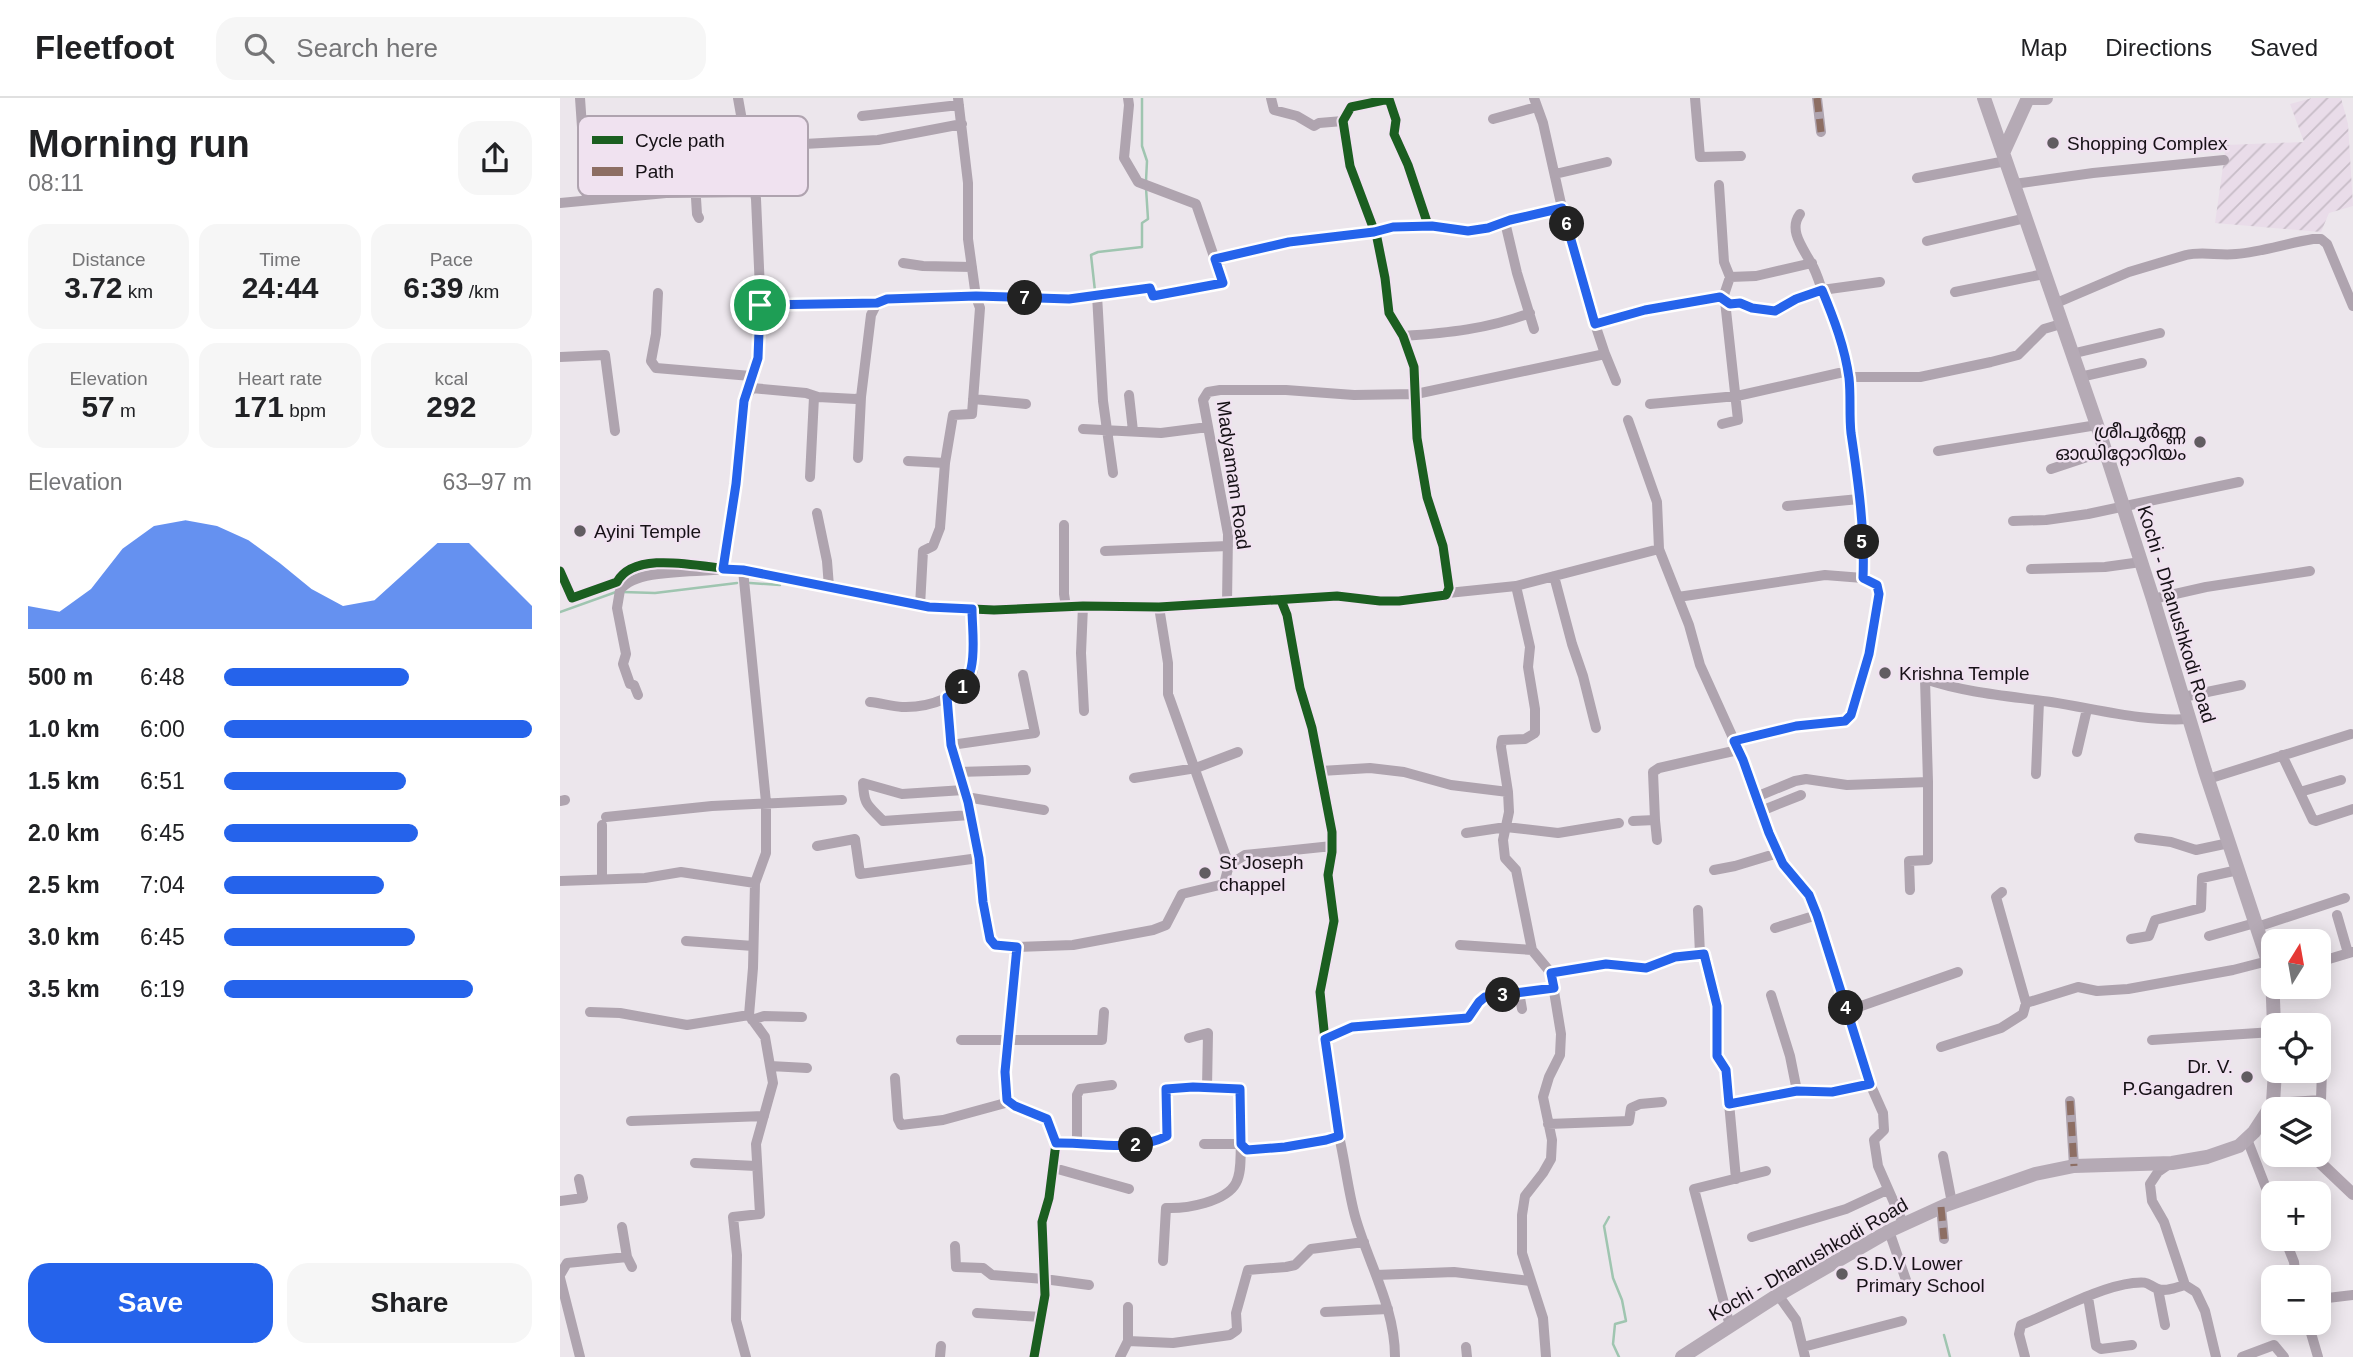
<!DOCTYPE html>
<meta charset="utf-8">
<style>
:root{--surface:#fff;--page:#f6f6f6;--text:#202124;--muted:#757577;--line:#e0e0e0;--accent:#2563eb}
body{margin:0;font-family:Arial,"Noto Sans Malayalam",sans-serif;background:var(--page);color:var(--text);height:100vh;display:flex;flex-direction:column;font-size:26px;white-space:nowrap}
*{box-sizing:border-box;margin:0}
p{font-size:23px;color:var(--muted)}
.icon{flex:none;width:38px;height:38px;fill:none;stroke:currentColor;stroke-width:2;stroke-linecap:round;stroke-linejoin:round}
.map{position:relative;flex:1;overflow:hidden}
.sheet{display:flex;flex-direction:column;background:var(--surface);width:560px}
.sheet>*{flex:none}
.needle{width:46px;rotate:11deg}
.fabs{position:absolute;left:1701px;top:831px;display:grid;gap:14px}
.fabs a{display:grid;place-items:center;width:70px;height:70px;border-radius:14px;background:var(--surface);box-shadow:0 4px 18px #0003;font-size:35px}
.pin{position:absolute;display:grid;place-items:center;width:60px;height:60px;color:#fff;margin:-30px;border:4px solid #fff;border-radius:50%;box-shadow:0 2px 7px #0007}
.km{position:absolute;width:35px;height:35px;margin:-18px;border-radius:50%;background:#222;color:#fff;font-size:19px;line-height:35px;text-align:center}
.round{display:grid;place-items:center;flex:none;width:74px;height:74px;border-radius:21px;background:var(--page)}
.head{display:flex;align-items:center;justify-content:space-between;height:119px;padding:0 28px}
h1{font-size:38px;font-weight:600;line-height:52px}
.figures{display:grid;grid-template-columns:repeat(3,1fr);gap:10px;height:119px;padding:7px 28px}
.figures div{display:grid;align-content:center;border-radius:18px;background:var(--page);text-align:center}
.figures b{font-size:30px;font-weight:600}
.figures small{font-size:19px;font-weight:400}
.figures p{font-size:19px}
.chart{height:196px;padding:14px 28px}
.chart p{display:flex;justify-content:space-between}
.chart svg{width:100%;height:126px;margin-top:7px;fill:var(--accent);opacity:.7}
.cta{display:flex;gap:14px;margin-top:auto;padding:14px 28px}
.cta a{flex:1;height:80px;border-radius:21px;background:var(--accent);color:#fff;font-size:28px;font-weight:600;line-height:80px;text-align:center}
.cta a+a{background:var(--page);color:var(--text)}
ul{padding:0 28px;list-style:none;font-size:23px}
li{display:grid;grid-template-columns:112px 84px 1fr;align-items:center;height:52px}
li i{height:18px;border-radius:9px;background:var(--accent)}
header{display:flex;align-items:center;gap:42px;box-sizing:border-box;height:98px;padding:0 35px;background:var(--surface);border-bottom:2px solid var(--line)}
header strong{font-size:33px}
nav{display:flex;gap:38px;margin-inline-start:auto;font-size:24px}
.search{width:490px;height:63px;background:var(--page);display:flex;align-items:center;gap:18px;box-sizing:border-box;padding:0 24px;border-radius:21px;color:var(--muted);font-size:26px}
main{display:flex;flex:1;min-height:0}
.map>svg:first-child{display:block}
</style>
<header>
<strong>Fleetfoot</strong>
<div class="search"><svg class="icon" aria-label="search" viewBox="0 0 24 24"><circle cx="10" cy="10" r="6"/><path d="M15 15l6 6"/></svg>Search here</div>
<nav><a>Map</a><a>Directions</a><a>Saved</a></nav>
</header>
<main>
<section class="sheet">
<div class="head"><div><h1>Morning run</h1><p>08:11</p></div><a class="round"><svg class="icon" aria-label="share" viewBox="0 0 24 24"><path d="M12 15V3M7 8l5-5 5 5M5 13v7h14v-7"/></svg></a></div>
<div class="figures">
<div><p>Distance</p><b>3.72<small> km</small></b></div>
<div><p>Time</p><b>24:44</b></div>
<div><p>Pace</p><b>6:39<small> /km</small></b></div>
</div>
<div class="figures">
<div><p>Elevation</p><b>57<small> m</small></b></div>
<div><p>Heart rate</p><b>171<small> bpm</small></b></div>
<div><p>kcal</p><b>292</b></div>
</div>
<div class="chart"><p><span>Elevation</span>63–97 m</p>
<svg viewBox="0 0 160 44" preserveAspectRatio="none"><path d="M0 44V36L10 38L20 30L30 16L40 8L50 6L60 8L70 13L80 21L90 30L100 36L110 34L120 24L130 14L140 14L150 25L160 36V44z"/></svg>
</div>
<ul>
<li><b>500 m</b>6:48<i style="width:60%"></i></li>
<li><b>1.0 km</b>6:00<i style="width:100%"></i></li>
<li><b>1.5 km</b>6:51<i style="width:59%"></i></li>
<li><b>2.0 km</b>6:45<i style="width:63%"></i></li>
<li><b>2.5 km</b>7:04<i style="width:52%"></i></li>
<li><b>3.0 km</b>6:45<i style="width:62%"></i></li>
<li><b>3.5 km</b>6:19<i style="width:81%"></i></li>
</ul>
<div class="cta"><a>Save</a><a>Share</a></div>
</section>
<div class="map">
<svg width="1793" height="1259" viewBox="0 0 1793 1259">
<defs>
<pattern id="industrial-furrows" width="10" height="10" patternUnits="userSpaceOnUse" patternTransform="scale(1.75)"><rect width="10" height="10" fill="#e9dce9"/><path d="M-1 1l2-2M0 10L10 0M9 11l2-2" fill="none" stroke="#c7bcc7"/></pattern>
</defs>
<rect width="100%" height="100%" fill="#ece6ec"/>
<!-- industrial -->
<path fill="url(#industrial-furrows)" d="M1752,0H1781L1788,26L1793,108L1769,115L1761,134L1655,125L1666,47L1744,44L1730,6Z"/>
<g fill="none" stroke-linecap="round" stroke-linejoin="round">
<!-- stream -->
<path stroke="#9fc5b0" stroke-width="2.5" d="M582,0V48L587,63L586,83
M535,193L531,157L538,154L582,149V125L588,121L586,90
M190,485L220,487
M63,494L95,495L177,485
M0,514L56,494
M1049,1119L1044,1128L1053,1180L1062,1202L1066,1223L1055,1226L1053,1246L1059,1259
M1384,1237L1390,1259"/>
<!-- minor -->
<path stroke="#afa4af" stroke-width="10" d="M20,0L27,102
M178,0L196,101L200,192L199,247L188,293
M711,0L714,12L737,18L754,28L759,25L783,23
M974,0L983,25L1002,110L1035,226L1085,212L1160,199L1170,206L1180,205L1192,210L1215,213L1236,201L1262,192C1259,183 1256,173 1251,165C1243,150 1228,132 1240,116
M1135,0L1140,59L1181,58
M1257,0L1261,34
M302,18L399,7
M933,21L977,9
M132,37L137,116L139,120
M186,49L318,42L402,26
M52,53L54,99
M995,76L1047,64
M1357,80L1446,63
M1454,86L1533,75L1664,62
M1159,87L1164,164L1170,179
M0,105L106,95L195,94
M945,124L957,175L974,231
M1367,143L1466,120
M655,161L729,144L814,134L833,129L872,128L908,133L928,130L950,122L1002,110
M343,165L363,168L412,169
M1395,194L1484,176
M98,195L96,236L91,263L96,270L191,278
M537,197L543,303L553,375
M1163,200L1170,179L1196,178L1252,165
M1494,206L1569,174L1626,157C1643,153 1659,158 1676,156C1702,154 1727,145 1753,141H1761L1767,146L1793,208
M199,207L317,205
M843,238C887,235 928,231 970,215
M1045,256L1056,283
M1511,256L1600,235
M0,259L45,257L55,333
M1289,279L1279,232L1262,192L1320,184
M1520,279L1582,265
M569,297L573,333
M413,301L466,306
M1090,306L1177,298L1288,273
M1068,322L1097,404L1099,451
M1162,326L1178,322L1165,203
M523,331L601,335L648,329
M1378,353L1537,327
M298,360L301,299
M348,363L385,365
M1491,371L1545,353
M250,379L254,299
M1227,408L1299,401
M257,415L267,463L269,489
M1453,423L1486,422L1528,416L1679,384
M504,427V496L506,509
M545,453L668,448
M1471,471L1545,469L1581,464
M183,472L206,704V755L195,785L193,870L189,917L205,939L213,985L196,1046L200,1116L173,1119L177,1157L176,1222L186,1259
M0,473L12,500L57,484C76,449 151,472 183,472L369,509L434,512L523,508L599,509L777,498L820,503H839L886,497L889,490L883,448L867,399L857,340L854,269L843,238L829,215L825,180L817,140L790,68L783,23L791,9L829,1L836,22L834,36L848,67L868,127
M994,478L1012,546L1023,578L1036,630
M956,488L970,549L968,569L975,611V635L965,641L942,642L941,649L948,694L949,714L943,742L945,760L956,772L972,852L991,875L1001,936L1000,957L989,979L983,999L992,1042L991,1061L983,1075L965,1098L962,1117V1155L983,1220L986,1259
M888,495L956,488L1099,451L1129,527L1140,567L1183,662L1208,735L1223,766L1249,797L1257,817L1307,979L1323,1015L1324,1032L1314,1042L1318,1068L1343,1125
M1118,499L1265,477L1303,480C1305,432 1297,382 1291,334C1289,316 1290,297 1289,279H1360L1431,264L1458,257L1484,231L1501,226
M1593,501L1646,489L1750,473
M667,505L668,436L643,302L648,294L660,292H726L794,297L856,296L1045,256L1035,226
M360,508L363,453L373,448L380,430L385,365L393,317L412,316L420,210L416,199L408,141V85L398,0
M523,508L521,555L524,613
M599,509L608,565V596L669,767
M78,597L74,587L70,586L63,566L66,556L57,510L60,492C76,470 138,475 163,471L176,386L184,303L192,290L246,295L258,299L296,301L301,299L311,217L317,205L323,201L416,199L509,201L590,190L593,198L663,185L636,106L578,84L564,60L569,7L568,0
M387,599L391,647L408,704L419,760L423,804L430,841L435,847L457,849L513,847L593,832L606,827L622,796L664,786L669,767L685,757L772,748
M1623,599L1681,587
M310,604C320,605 331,608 342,609C365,610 409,599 413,571C415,552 412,530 412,511
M1174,643L1236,628L1285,623L1291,617L1309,556L1319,496L1317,487L1303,480
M391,647L475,635L463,577
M1517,654L1527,611
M1722,657L1753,722L1756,723L1793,711
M761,673L810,670L844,674L891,687L948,694
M398,674L466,672
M1476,676L1479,603
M574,680L636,670L678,654
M1648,681L1791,636
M404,692L342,696L303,685C304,708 308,707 323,723L410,717
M1740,694L1781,682
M406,699L484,712
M1196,699L1235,683L1246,681L1287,687L1368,684L1365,581C1406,595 1449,598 1491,604C1537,611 1583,624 1629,621
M0,703L5,702
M1201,713L1241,697
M46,719L152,708L282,702
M1095,722L1097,742
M1073,723L1095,722L1093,674L1099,670L1178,652
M906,735L946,729L998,735L1059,725
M1579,740L1611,744L1636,752L1669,745
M257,748L295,741L300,776L419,760
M1154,772L1175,768L1218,755
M42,781V727
M0,783L85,780L121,774L195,785
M1350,792L1349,763L1368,762V684
M1442,794L1436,799L1466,905
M1138,812L1140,856
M1777,817L1788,855
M1697,829L1785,800
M1215,830L1257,817
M1649,838L1695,825
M1571,841L1589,838L1595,822L1641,810L1642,780L1678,772
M126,843L193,848
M900,847L972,852
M457,849L445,974L447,1002L455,1008L487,1021L496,1045
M1759,864L1792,854
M991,875L1046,866L1086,870L1115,859L1144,856L1157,908V958L1166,972L1176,1081
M959,894L962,911
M1211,897L1230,958L1237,993L1272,994L1310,986
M1287,913L1398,874
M30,914L60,915L127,927L189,917
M192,922L204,918L242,919
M629,940L648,935L647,990
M765,941L792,929L908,920L919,904L925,899L994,890
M401,942H542L544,914
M1592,942L1713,934
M1381,949L1441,930L1463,916L1466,905L1518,889L1537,893L1568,891L1673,872L1708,863
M210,968L247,970
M335,980L338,1021L341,1027L383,1022L449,1004
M1510,1003L1514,1068
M1713,1005L1761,1002L1762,972
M1169,1006L1237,993
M71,1023L204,1018
M988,1026L1069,1023L1071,1010L1080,1006L1102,1004
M779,1038C785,1064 788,1092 795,1118C808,1165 835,1209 835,1259
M1687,1041L1713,1108
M517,1045V997L520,991L552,987
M1383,1058L1392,1105
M135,1065L196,1068
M1611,1065L1598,1074L1590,1086L1592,1103L1604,1124L1625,1187L1636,1194L1645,1213L1656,1259
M494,1070L569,1091
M0,1103L23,1100L19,1081
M1381,1109L1384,1141
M1329,1133L1347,1185
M1192,1139L1286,1111L1327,1092
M1725,1141L1734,1164L1736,1180
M395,1148L396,1169L423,1170L432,1177L484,1181L529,1187
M67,1159L72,1169
M603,1163L606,1110C626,1111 666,1104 676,1085C682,1074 680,1058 681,1046H644
M0,1177L7,1165L67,1159L62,1129
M816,1177L894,1174L970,1183
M0,1180L20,1259
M1598,1191L1605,1227
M1218,1197L1236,1222L1245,1259
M1528,1199L1536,1248L1541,1251L1572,1247
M1759,1201L1793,1197
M765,1214L828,1211
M417,1215L482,1219
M1748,1225L1758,1259
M1170,1228L1134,1091L1206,1073
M568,1243V1209
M906,1249L907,1259
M1243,1249L1342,1223
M380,1259L381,1248
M474,1259L485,1197L482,1124L489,1100L496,1045C533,1044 573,1055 606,1038V991L633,989L680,991L681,1046L687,1052C718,1049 750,1047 779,1038L767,961L760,894L774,823L768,777L772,754V734L752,630L740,590L727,517L721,502
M560,1259L568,1243L613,1245L670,1237L677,1232L676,1215L688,1172L726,1169L735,1167L751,1151L804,1144
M1465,1259L1459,1236L1461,1227C1494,1214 1539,1189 1573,1185C1589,1183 1586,1186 1598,1191C1607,1194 1617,1189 1625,1187
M1682,1259L1714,1247L1724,1259"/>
<!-- major -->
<path stroke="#b1a5b0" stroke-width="12" d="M1752,1057L1793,1096"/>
<!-- highway -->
<path stroke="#b5aab5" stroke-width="14" d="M1424,0L1537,327L1593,501L1645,673L1712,875L1714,928
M1443,55L1468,0H1486
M1122,1259L1218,1197L1329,1133L1386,1107L1475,1076L1514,1068L1612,1065L1647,1059L1679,1048L1694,1034L1713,1005L1715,973"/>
<!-- quiet -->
<path stroke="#8d6e63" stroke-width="7" stroke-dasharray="14 7" stroke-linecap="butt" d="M1257,0L1261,34
M1510,1003L1514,1068
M1381,1109L1384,1141"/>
<defs>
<path id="cycleway" d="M0,473L12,500L57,484C76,449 151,472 183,472L369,509L434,512L523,508L599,509L777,498L820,503H839L886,497L889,490L883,448L867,399L857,340L854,269L843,238L829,215L825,180L817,140L790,68L783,23L791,9L829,1L836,22L834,36L848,67L868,127
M474,1259L485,1197L482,1124L489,1100L496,1045C533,1044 573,1055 606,1038V991L633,989L680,991L681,1046L687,1052C718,1049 750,1047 779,1038L767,961L760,894L774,823L768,777L772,754V734L752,630L740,590L727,517L721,502"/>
</defs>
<!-- cycleway casing -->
<use href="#cycleway" stroke="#f0e2f0" stroke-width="13"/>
<!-- cycleway -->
<use href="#cycleway" stroke="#1b5e20" stroke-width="9"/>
</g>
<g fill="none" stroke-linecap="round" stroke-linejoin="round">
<defs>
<path id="route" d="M1002,110L1035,226L1085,212L1160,199L1170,206L1180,205L1192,210L1215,213L1236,201L1262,192C1274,221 1285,250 1289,280C1291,298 1289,317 1291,335C1298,382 1305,432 1303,480L1317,487L1319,496L1309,556L1291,617L1285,623L1236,628L1174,643L1183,662L1209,735L1223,766L1249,797L1257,817L1310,986L1272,994L1237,993L1169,1006L1166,972L1157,958V908L1144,856L1115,859L1086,870L1046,866L991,875L994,890L925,899L919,904L908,920L792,929L765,941L779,1038L766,1042L725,1049L687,1052L681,1046L680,991L633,989L606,991L607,1038C573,1055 533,1044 496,1045L487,1021L455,1008L447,1002L445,974L457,849L435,847L430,841L423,804L419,760L408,704L391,647L387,599C422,586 412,541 412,511L369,509L183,472L163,471L176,386L184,303L198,260L200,207L317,205L327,201L416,198L509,201L590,190L593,198L663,185L655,161L729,144L814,134L833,129L872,128L908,133L928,130L950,122Z"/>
</defs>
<!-- route casing -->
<use href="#route" stroke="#fff" stroke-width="14"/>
<!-- route -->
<use href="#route" stroke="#2563eb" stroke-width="9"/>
</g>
<!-- markers -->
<g fill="#615c61" stroke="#f0e2f0" stroke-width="2.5">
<circle cx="1493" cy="45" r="7"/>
<circle cx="1640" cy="344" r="7"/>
<circle cx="20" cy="433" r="7"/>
<circle cx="1325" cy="575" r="7"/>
<circle cx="645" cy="775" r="7"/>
<circle cx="1687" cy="979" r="7"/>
<circle cx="1282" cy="1176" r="7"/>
</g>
<g text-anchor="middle" stroke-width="5" stroke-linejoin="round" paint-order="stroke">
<!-- poi labels -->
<g font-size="19" fill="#161116" stroke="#f0e2f0" text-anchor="start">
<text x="1507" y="52">Shopping Complex</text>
<text x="1626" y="340" text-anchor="end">ശ്രീപൂർണ്ണ<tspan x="1626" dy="22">ഓഡിറ്റോറിയം</tspan></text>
<text x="34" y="440">Ayini Temple</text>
<text x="1339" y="582">Krishna Temple</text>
<text x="659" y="771">St Joseph<tspan x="659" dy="22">chappel</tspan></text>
<text x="1673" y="975" text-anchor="end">Dr. V.<tspan x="1673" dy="22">P.Gangadren</tspan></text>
<text x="1296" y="1172">S.D.V Lower<tspan x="1296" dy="22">Primary School</tspan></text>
</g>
<!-- street labels -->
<g font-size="19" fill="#161116" stroke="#f0e2f0">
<text transform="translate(674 377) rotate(82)" y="7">Madyamam Road</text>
<text transform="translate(1617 516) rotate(73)" y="7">Kochi - Dhanushkodi Road</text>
<text transform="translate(1248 1161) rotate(-30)" y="7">Kochi - Dhanushkodi Road</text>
</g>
</g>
<!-- legend -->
<rect x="18" y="18" width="230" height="80" rx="10" fill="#f0e2f0" stroke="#afa3af" stroke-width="2"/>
<rect x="32" y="38" width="31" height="8" fill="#1b5e20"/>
<rect x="32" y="69" width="31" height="9" fill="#8d6e63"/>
<g font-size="19" fill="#161116">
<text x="75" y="49">Cycle path</text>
<text x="75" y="80">Path</text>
</g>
</svg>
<div class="fabs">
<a><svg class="needle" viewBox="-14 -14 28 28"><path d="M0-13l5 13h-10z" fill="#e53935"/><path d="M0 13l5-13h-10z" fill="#757577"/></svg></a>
<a><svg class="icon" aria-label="locate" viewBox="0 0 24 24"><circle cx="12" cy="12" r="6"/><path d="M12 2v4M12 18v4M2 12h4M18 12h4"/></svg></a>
<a><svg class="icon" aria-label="layers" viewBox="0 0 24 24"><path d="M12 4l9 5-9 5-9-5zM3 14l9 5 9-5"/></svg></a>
<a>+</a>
<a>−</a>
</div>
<div class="pin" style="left:200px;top:207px;background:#1e9e55"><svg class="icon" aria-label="arrive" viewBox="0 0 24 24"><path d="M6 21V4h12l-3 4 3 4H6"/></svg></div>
<b class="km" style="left:403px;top:589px">1</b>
<b class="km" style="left:576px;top:1047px">2</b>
<b class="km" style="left:943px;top:897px">3</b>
<b class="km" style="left:1286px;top:910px">4</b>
<b class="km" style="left:1302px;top:444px">5</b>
<b class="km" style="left:1007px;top:126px">6</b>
<b class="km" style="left:465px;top:200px">7</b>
</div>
</main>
